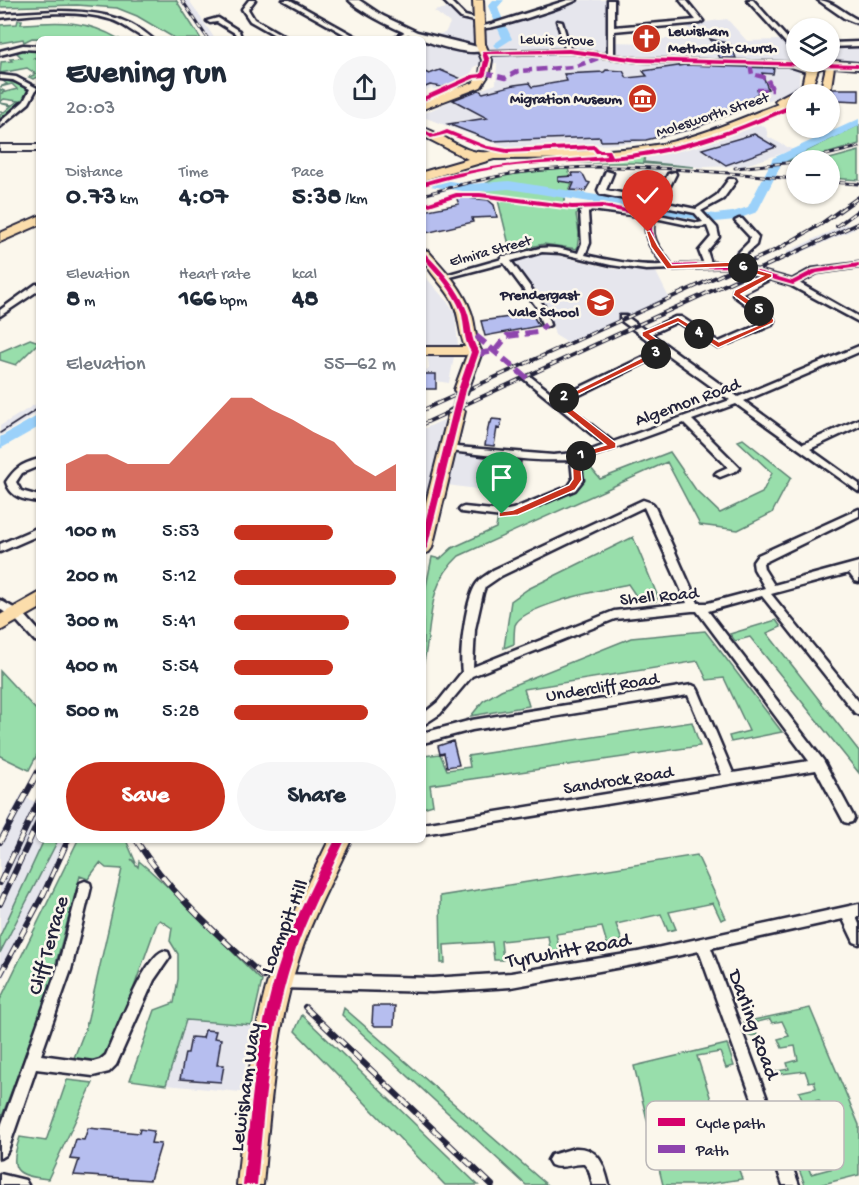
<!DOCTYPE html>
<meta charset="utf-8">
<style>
:root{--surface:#fff;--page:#f6f6f7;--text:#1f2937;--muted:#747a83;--accent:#c8321e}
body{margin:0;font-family:"Gochi Hand",sans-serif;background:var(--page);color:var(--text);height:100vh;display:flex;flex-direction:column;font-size:22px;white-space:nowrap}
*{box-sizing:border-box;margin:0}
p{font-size:20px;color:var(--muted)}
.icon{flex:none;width:33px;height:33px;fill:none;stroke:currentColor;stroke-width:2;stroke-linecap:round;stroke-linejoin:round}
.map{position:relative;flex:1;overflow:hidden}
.panel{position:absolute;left:36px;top:36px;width:390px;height:807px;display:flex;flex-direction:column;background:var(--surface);border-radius:9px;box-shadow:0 2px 4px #0004}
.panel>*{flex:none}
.buttons{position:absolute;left:786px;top:18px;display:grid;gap:12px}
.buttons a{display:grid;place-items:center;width:54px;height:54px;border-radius:50%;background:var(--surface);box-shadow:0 2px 4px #0004;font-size:30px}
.pin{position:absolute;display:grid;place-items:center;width:51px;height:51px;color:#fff;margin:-62px -26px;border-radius:50% 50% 50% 0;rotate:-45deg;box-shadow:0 0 6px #0007}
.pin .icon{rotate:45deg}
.km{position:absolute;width:30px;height:30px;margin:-15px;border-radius:50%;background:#222;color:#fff;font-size:16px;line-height:30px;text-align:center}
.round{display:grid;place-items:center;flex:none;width:63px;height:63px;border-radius:32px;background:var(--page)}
.overview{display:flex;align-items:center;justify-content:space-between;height:102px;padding:0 30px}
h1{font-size:33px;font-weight:700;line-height:45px}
.metrics{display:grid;grid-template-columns:repeat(3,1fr);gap:9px;height:102px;padding:6px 30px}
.metrics div{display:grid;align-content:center}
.metrics b{font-size:26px;font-weight:700}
.metrics small{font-size:16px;font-weight:400}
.metrics p{font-size:16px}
.chart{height:168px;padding:12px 30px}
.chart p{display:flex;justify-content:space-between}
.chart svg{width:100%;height:108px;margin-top:6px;fill:var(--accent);opacity:.7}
.cta{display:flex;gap:12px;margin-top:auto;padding:12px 30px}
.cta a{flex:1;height:69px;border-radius:36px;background:var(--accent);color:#fff;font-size:24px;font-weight:700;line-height:69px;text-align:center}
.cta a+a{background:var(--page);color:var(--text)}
ul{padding:0 30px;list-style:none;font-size:20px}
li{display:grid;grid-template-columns:96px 72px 1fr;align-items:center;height:45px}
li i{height:15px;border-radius:8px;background:var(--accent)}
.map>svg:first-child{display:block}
</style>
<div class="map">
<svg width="859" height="1185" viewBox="0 0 859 1185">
<rect width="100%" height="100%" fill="#fbf7ec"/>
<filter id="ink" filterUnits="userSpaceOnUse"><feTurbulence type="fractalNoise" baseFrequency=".0167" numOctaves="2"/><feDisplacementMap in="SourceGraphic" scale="12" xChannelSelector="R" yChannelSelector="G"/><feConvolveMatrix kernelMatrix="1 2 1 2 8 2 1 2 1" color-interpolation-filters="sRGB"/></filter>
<g filter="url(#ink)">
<!-- built -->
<path fill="#e6e6ed" d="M180,0H189L215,39H206Z
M581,0H606L608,42L654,43L653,40L699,36H695L686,25L727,19L747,41L782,40L796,56V62H800L799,88L797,90L679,133L635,143L519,149L494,143L423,117V114L450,101L496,84L497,63L475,66L470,75L460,82L438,90L431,88L423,91V39H399L411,33L426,39L432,35L445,33L450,23L434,11L451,7L465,19L474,21V30L502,25Z
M859,46V64L812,62H830V47Z
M757,122L766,128L768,137L793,150L742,166L700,167L643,163L646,154L692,143Z
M846,224L855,229L793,256L786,252Z
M538,254H551L614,269L656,272L669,298L568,343L555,335L547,308L519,272L521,271L520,269L515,262Z
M423,274L450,305L455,314L458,346L423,347Z
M442,356L454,357L449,383L436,381V374H426L425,370L429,369L428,357Z
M39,402V412L0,436V426Z
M444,420L437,452L423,512V429Z
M454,454L495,457L492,491L447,485Z
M21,795L39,804V840H69L0,984V834Z
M186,1020L252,1025L241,1092L166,1085Z"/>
<!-- green -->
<path fill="#98deab" stroke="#5d8073" stroke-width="1.5" d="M0,0H176L201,39H176L137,16L117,8L77,5L0,7Z
M18,20H22L21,24H24C59,21 87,20 119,39L32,38L24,42L23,39L0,43V25L17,24Z
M30,49L39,51V56L34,58L39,59V77L33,79L29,77L36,74L27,68L0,73L1,62L12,61L10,59L22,58L15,51Z
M0,79L18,84L28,90L25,97L0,119V115L3,113L0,111L4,112L11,106L0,103L12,105L18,101L4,99L0,102V89L4,91L2,93L17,89L12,84L0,87L7,84Z
M859,125V144L829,153L786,161Z
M859,151V180L830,178V160H826Z
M645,154L644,162L694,167L637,163H567V160Z
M568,168L572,184L563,203L583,206L582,213L576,214L579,233L577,249L544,244L516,250L510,249L497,196L475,193L474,190L499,176Z
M30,339L39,342L16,365L0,360V352Z
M743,439L791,477L772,513L738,530L700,525L667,462L459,556C424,588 434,625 423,665V601L432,557L440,559L452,548L496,528L498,517L536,509L574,492L573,490C584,485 581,475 580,465L586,462L600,479L670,452L696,490L720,513L762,493L772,473L738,441Z
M633,537L658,597L656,601L640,602L628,584C607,589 523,605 515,625C514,631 514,639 514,644L504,648L511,601L528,589Z
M776,620L781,627L767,633L859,751V773L750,637L735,641L730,634Z
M705,631L782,732L731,742L729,736L749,731L724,678L707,680L698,661L524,689L529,706L471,716L483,701L501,690L631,638Z
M0,671L39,713V751L29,770L0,756Z
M692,722L700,746L430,785L433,805L423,808V756L440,754L447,770L470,767L468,756Z
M44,840H58L0,953V936Z
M78,840H126L136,863L131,859L138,867L139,861C183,898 221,942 262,981L252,1025L186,1020L166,1085L130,1080L155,1010L174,1003L178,979V954L170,941L172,928L160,920L157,923L124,1015L101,1064L72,1063L86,1027L122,869L106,868L100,863L88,879L80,876L45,1003L0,1121V1000Z
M697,855L726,918L721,920L713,903L669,912L676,929L668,931L661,914L616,924L622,941L607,944L602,927L556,934L560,952L551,955L548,936L501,941L503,960H494L492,942L444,945L445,963H441L440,896Z
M344,1008L547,1185H526L342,1015Z
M810,1008L859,1125V1175L819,1185H805L796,1162L805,1159L811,1174L841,1166L832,1144L820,1146L817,1136L827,1134L819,1113L789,1118L795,1133L786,1134L780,1117L822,1108L819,1100L804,1103L799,1092L816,1088L814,1081L809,1082L805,1071L773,1075L772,1072L789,1069L787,1063L798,1060L795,1046L782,1048L778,1039L789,1036L782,1021L772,1023L770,1019L753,1023L757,1035L749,1036L744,1022Z
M302,1015L478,1185H445L295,1031Z
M727,1044L734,1066L726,1068L720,1052L697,1056L715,1112L720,1114L742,1179L702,1185H663L634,1066Z
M67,1080L93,1083L48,1179C15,1176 8,1170 20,1137L46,1141Z"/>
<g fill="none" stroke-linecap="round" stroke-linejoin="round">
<!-- river -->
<path fill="#9bd1fa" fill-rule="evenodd" d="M493,0H504L498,7L499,11L512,39L498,48L493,45L502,38L488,6Z
M859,119V126L782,163L757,212L735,220L715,222L509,189L469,192L430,186L424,182L430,178L469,184L509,181L715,214L733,212L748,207L773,158Z
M39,415V427L0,449V437Z"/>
</g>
<!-- building -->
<path fill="#b6beef" stroke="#22223b" stroke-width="1.5" d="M710,39L730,44L736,58H720Z
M685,65L774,68L773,74L762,73L768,89L757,90L758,93L745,102L746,108L692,129L646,140L601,141L600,137L492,141L448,124L487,118L453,100L479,90L483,93L514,85L529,83L532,87L567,81L564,74L604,72L606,70L623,71L627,78L647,76L643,71Z
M440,70L464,80L442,87L430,85L423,88V71L429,74Z
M832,89H859V101L837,100Z
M754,134L776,147L726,165L702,149Z
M572,173H581L584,176L587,182L590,183L585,191L571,190L574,183L558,181V177L573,176Z
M456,197L488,200L494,205L497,217L472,218L473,222L426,233L423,228V211L459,204Z
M532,314L539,326L485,336L481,321Z
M423,374H436V389H423Z
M492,419L502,420L500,429L497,428L494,446L485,445L489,423H491Z
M497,459L521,461L518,483L513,482L512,490L501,489L502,482L497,481Z
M453,741L459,765L447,767L444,753L440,754L438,746Z
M373,1006H395L394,1026H375L372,1023Z
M205,1030L216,1031L214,1038L221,1039L217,1065H224L221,1082L180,1079L185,1053H188L191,1037L203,1038Z
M88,1128L139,1133L140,1129L154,1131L151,1143L161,1144L150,1180L74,1175L79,1160L70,1159L76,1139L84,1140Z"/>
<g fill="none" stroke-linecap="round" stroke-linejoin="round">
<!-- trunk-tunnel -->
<path stroke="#d0ccc9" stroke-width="14" stroke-dasharray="14 7" stroke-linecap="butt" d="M457,411L462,390"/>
<defs>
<path id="minor" d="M249,0H255L248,9L254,19L289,39H282L250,21L242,9Z
M283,0H290L360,39H353Z
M443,0H449L465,16L481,20L478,22L461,18Z
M568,0H577C563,7 487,33 475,28L492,24Z
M608,0H614V27L696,20L680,0H686L703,21L700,23L614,31V56L611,58L608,56Z
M747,0H753L796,48V53L794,52Z
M818,0C832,0 846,15 859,20V24L844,18Z
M55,11C91,11 125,14 153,39C138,39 126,24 112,20C79,9 34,14 0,18V14Z
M218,18L239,31L241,37L231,39L236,35L235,33L217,22L210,23L207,21Z
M557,21L562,22L571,52L566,51Z
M409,30L414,31L399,39H391Z
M859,42V46L830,47V43Z
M23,45L39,46V50L23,49L0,55V51Z
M0,75L16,77L37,88L29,103L0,127V122L24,101L30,89L13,80L0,79Z
M606,171L613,173L606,190L656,200L668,174L675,172L676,174L662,202L696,209L717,195L729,179H735L736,181L723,199L701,211L717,228L719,237L707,251L711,263H728L749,242L750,237L735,221L739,219H742L758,237L756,245L735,264L792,280L812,269L859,263V267L817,273L799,283L859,317V322L790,285L770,279L741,294L770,314L774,320L772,325L718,348L677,322L651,334L738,397L859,346V352L744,401L803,444L859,419V426L810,449L859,484V492L736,404L692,420L740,468L738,470L720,477L715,474L717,472L728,467L684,423L590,457L580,459L583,480L575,490L515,515L502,517L461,512L459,510L461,508L464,507L502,511L513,509L569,486L573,480L571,460C529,462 489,455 448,451L443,448L445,446L553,455L586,452L605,445L524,379L528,376L531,377L558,398L660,349L620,320V316H626L646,331L675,317H681L719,342L765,322L764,318L733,295L734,290L762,277L730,267L646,270L611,265L560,253L542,252L511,261L544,306L550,325L546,327L542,325L536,306L504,263L443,279L439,277L502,259V256C515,256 527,251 540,248C552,246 566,250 578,253L582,243L580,212L589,206L640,211L698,223L703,222L695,213L600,194L598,190ZM591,210L648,217C641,237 652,250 664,265C637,266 612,261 585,255L590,243L588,213ZM655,218L698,227L707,226L711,237L699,251L704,264L672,265C661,250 648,238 655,218ZM665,353L730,400L613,442L563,403Z
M36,284H39V290L0,316V310Z
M39,459V466L22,473L16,482L21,491L39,496V502C24,500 11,498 6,482C16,467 22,464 39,459Z
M643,500L652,503L654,505L698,603H708L765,588L754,569L753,562L758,555L859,509V516L763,563L764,569L774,585L859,562V582L855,581L849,573L771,594L859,702V715L855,713L762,596L708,611L823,760L852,814L854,818L852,822L848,823L844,822L816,770L423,834V824L722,775L688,695L472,730L423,743V733L472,720L692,685L696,687L698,690L733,773L809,761L697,611H692L615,619L472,676L440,714L423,725V714L438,702L462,672C459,654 466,595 478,582C482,577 489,574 493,570ZM644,507L687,603L614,611L473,667L475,629L483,593L485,587L501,576Z
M39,527V535L0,552V544Z
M0,600L24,614L39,631V642L35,641L16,620L0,609Z
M85,881L90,883L91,887L71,970L41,1055L93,1062L100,1060L106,1055C116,1033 144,958 163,951L168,952L170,957L154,980L116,1065L109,1072L93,1076L36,1069L8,1150L5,1155L0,1158V1129L57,970L79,887L80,883Z
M859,904V916L856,917L859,924V944L854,942L843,919L711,948L799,1185H783L699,951L638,964L511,987L432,992L280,988L275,986L273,981L275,976L280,974L432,978L511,973L638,952Z
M575,1148C599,1147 604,1165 609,1185H593L589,1170L584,1164C573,1163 561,1170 551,1165L548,1160L551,1155Z
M0,1174L25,1180L28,1185H0Z"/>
<path id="tertiary" d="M569,49L638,58L789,62L814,71L810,73L788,66L638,62L569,53L484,55L480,53L484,51Z
M0,145H39V151H0Z"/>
<path id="secondary" d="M349,0H359L383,16L417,32L486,49C465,64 366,19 349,0Z"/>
<path id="primary" d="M39,216V225L0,242V233Z
M423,251L429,252L431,255L429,258L423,259Z
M423,347H466L473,351L466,355H423Z
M39,593V609L0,631V615Z"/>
<path id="trunk" d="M473,0H483L485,44L492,60L490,73L481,87L423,109V102L447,91L473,83L480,73L482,60L475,44Z
M833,61L859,63V69L834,67L831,87L820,94H808L822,84L826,67L818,69L811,90L796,94V105L706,138L664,151L608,158L494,159L423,180V172L468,159L423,136V128C448,135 466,158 493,151C549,151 606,154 662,144C702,136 741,118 778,104L775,101L777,99L802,86L805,72L810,65Z
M423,250L428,251C444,269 463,288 471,312C476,325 474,340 482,352L467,393H457L454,390L468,352C458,337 461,318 453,302C444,283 423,271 423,250Z
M457,406L465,411L432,548L429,552L423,554V514L449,411Z
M329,840H351C333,879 312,917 299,958C275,1031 270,1109 263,1185H237C245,1109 250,1029 276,956C290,916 311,878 329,840Z"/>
</defs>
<!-- minor casing -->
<use href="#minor" stroke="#22223b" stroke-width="5"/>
<!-- tertiary casing -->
<use href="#tertiary" stroke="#22223b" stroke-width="4"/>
<!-- secondary casing -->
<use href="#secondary" stroke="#22223b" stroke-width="5"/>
<!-- primary casing -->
<use href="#primary" stroke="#22223b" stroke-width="4"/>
<!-- trunk casing -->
<use href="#trunk" stroke="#22223b" stroke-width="4"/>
<!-- minor -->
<use href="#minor" fill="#fbf7ec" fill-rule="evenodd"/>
<!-- tertiary -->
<use href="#tertiary" fill="#fbf7ec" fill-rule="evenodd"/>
<!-- secondary -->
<use href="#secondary" fill="#fbf7ec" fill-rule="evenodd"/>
<!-- primary -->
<use href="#primary" fill="#fbddab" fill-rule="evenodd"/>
<!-- trunk -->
<use href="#trunk" fill="#fbddab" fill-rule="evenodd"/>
<!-- tram -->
<path stroke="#22223b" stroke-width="1.5" d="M0,433L39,408"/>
<defs>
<path id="rail-far2" d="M182,0L208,39
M806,160L859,147
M735,168L796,162
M830,182L859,184
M423,195C454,186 485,178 517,173C609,160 704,171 796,179"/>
<path id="rail-far1" d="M837,226L859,210
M423,410L778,249L821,224L859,197
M423,424L859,223"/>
<path id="rail" d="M136,840C170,894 217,934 264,977
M0,842L39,770
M0,883L39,800
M0,904L39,820
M0,975L43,895L68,840
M305,1007L492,1185"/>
</defs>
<!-- rail-far2 casing -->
<use href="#rail-far2" stroke="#22223b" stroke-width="3"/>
<!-- rail-far1 casing -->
<use href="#rail-far1" stroke="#22223b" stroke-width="4"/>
<!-- rail casing -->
<use href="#rail" stroke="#22223b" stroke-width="6"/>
<!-- rail-far2 -->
<use href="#rail-far2" stroke="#fbf7ec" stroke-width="1.5" stroke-dasharray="5" stroke-linecap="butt"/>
<!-- rail-far1 -->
<use href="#rail-far1" stroke="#fbf7ec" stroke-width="2" stroke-dasharray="7" stroke-linecap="butt"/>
<!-- rail -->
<use href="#rail" stroke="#fbf7ec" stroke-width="4" stroke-dasharray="11" stroke-linecap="butt"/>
<!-- quiet-far1 -->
<path stroke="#8e44ad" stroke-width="4.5" stroke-dasharray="9 4.5" stroke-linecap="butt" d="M750,65L752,74L767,78L773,91
M485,73L505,78L518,71L574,67L601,57
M757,90H773"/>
<!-- quiet -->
<path stroke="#8e44ad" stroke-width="6" stroke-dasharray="12 6" stroke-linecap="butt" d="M476,336L528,379
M478,354L495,351L507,336L537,332L546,325"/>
<defs>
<path id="cycleway" d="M569,49L638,58L857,64L859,65V67L638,62L569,53L487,54L490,60L485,77L475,78L423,101V97L472,75L481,74L484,60L482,52Z
M796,103V107C744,130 689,151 631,158C587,163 542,162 499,168C473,172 448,179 423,186V182C486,163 542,162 606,156L605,153H596L593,149L507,153L484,148L447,134L431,138L423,133V129L434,135L447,130L487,146L507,149L595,145L600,150H609L612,156C654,152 695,142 735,128C756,120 775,111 796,103Z
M456,193H480L572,205L603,204L654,215C654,219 652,224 652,229C652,244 663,254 672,265L730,263L792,281L813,270L859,263V267L817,273L793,285L730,267L670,269L668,268C655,252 641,239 648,217L603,208L572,209L480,197H457L423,208V204Z
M423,252L425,253C441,270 459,288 467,311C472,324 470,340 479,352L466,390L427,548L423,551V531L458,390L471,352C463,340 465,325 461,311C453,291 438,274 423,258Z
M335,840H345C327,879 306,917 293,958C269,1031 264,1109 257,1185H243C251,1109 256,1029 282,956C296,916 316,878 335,840Z"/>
</defs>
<!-- cycleway casing -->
<use href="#cycleway" stroke="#fbf7ec" stroke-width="4"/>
<!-- cycleway -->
<use href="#cycleway" fill="#d6006c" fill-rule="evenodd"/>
</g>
</g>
<!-- route -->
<path fill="#c8321e" stroke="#fff" stroke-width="1.5" d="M646,231H650L658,246L672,265L730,262L772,274V277L741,294L770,314L774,320L773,323L718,348L678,322L650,334L668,347V351L563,402L616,443V448L580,458L582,480L575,490L518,515L499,517V512L513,510L569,485L573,479L572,455L606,445L553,402L660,349L642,336V332L678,317L719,342L766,322L765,318L733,295L735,290L763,276L730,267L667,269L651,247Z"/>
<!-- icons -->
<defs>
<symbol id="church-disc" viewBox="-11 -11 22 22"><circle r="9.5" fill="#c8321e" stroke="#fbf7ec"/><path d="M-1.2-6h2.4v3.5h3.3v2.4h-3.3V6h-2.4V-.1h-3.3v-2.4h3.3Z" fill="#fff"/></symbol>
<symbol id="museum-disc" viewBox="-11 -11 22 22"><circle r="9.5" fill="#c8321e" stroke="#fbf7ec"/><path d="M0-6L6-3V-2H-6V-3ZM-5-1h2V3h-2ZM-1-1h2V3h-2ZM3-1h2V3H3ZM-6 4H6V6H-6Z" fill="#fff"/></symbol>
<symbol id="school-disc" viewBox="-11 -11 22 22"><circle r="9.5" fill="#c8321e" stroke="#fbf7ec"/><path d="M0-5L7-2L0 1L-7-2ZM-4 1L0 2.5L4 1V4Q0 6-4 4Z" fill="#fff"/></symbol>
</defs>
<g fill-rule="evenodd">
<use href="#church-disc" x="630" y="22" width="33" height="33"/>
<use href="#museum-disc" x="626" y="82" width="33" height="33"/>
<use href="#school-disc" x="584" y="286" width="33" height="33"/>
</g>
<g text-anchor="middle" stroke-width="5" stroke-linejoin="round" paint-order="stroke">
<!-- far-poi labels -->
<g font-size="15" font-weight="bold" fill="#22223b" stroke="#fbf7ec" text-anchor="end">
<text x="668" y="35" text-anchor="start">Lewisham<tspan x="668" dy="17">Methodist Church</tspan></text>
<text x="622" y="103">Migration Museum</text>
<text x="579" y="299">Prendergast<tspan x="579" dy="17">Vale School</tspan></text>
</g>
<!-- far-street labels -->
<g font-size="15" fill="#22223b" stroke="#fbf7ec">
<text transform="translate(557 39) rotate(2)" y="5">Lewis Grove</text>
<text transform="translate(712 114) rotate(-18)" y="5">Molesworth Street</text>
<text transform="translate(490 250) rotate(-15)" y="5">Elmira Street</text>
</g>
<!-- street labels -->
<g font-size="18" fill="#22223b" stroke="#fbf7ec">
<text transform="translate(687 401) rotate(-20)" y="6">Algernon Road</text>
<text transform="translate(659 595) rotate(-5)" y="6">Shell Road</text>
<text transform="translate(602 686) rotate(-9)" y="6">Undercliff Road</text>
<text transform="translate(618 779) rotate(-9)" y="6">Sandrock Road</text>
</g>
<!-- near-street labels -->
<g font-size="21" fill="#22223b" stroke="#fbf7ec">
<text transform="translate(283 926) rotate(-68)" y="7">Loampit Hill</text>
<text transform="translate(47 945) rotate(-74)" y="7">Cliff Terrace</text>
<text transform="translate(568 949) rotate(-10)" y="7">Tyrwhitt Road</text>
<text transform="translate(755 1024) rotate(70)" y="7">Darling Road</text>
<text transform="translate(244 1087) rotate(-82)" y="7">Lewisham Way</text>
</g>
</g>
<!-- legend -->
<rect x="646" y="1101" width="198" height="69" rx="9" fill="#fbf7ec" stroke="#bab7b7" stroke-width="1.5"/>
<rect x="658" y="1118" width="27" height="8" fill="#d6006c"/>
<rect x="658" y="1145" width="27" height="8" fill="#8e44ad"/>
<g font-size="16" fill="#22223b">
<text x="696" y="1128">Cycle path</text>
<text x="696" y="1155">Path</text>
</g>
</svg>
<div class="buttons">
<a><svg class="icon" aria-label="layers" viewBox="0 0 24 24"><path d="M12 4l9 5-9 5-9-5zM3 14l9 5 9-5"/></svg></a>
<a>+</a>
<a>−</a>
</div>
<div class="pin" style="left:502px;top:514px;background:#1e9e55"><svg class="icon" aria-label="arrive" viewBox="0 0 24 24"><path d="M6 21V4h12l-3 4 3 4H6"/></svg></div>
<div class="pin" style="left:648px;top:232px;background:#d93025"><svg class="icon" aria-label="check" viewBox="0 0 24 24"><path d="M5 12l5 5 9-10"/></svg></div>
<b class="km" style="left:581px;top:456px">1</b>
<b class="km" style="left:564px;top:398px">2</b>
<b class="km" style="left:656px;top:354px">3</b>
<b class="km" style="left:699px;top:334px">4</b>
<b class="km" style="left:759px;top:311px">5</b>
<b class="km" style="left:743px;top:268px">6</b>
<section class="panel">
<div class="overview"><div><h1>Evening run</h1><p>20:03</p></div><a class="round"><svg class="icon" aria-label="share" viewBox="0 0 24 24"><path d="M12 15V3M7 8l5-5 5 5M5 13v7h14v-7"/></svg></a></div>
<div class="metrics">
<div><p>Distance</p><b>0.73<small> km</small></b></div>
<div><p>Time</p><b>4:07</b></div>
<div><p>Pace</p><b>5:38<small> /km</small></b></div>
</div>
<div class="metrics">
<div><p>Elevation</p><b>8<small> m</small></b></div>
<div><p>Heart rate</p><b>166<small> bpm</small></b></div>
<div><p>kcal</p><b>48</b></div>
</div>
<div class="chart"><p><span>Elevation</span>55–62 m</p>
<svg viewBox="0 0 160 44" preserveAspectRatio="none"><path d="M0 44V33L10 29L20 29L30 33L40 33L50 33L60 24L70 15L80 6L90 6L100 11L110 15L120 20L130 24L140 33L150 38L160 33V44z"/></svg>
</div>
<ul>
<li><b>100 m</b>5:53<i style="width:61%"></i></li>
<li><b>200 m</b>5:12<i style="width:100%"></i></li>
<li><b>300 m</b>5:41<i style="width:71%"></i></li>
<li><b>400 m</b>5:54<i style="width:61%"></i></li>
<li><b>500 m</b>5:28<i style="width:83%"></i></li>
</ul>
<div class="cta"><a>Save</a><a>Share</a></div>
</section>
</div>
